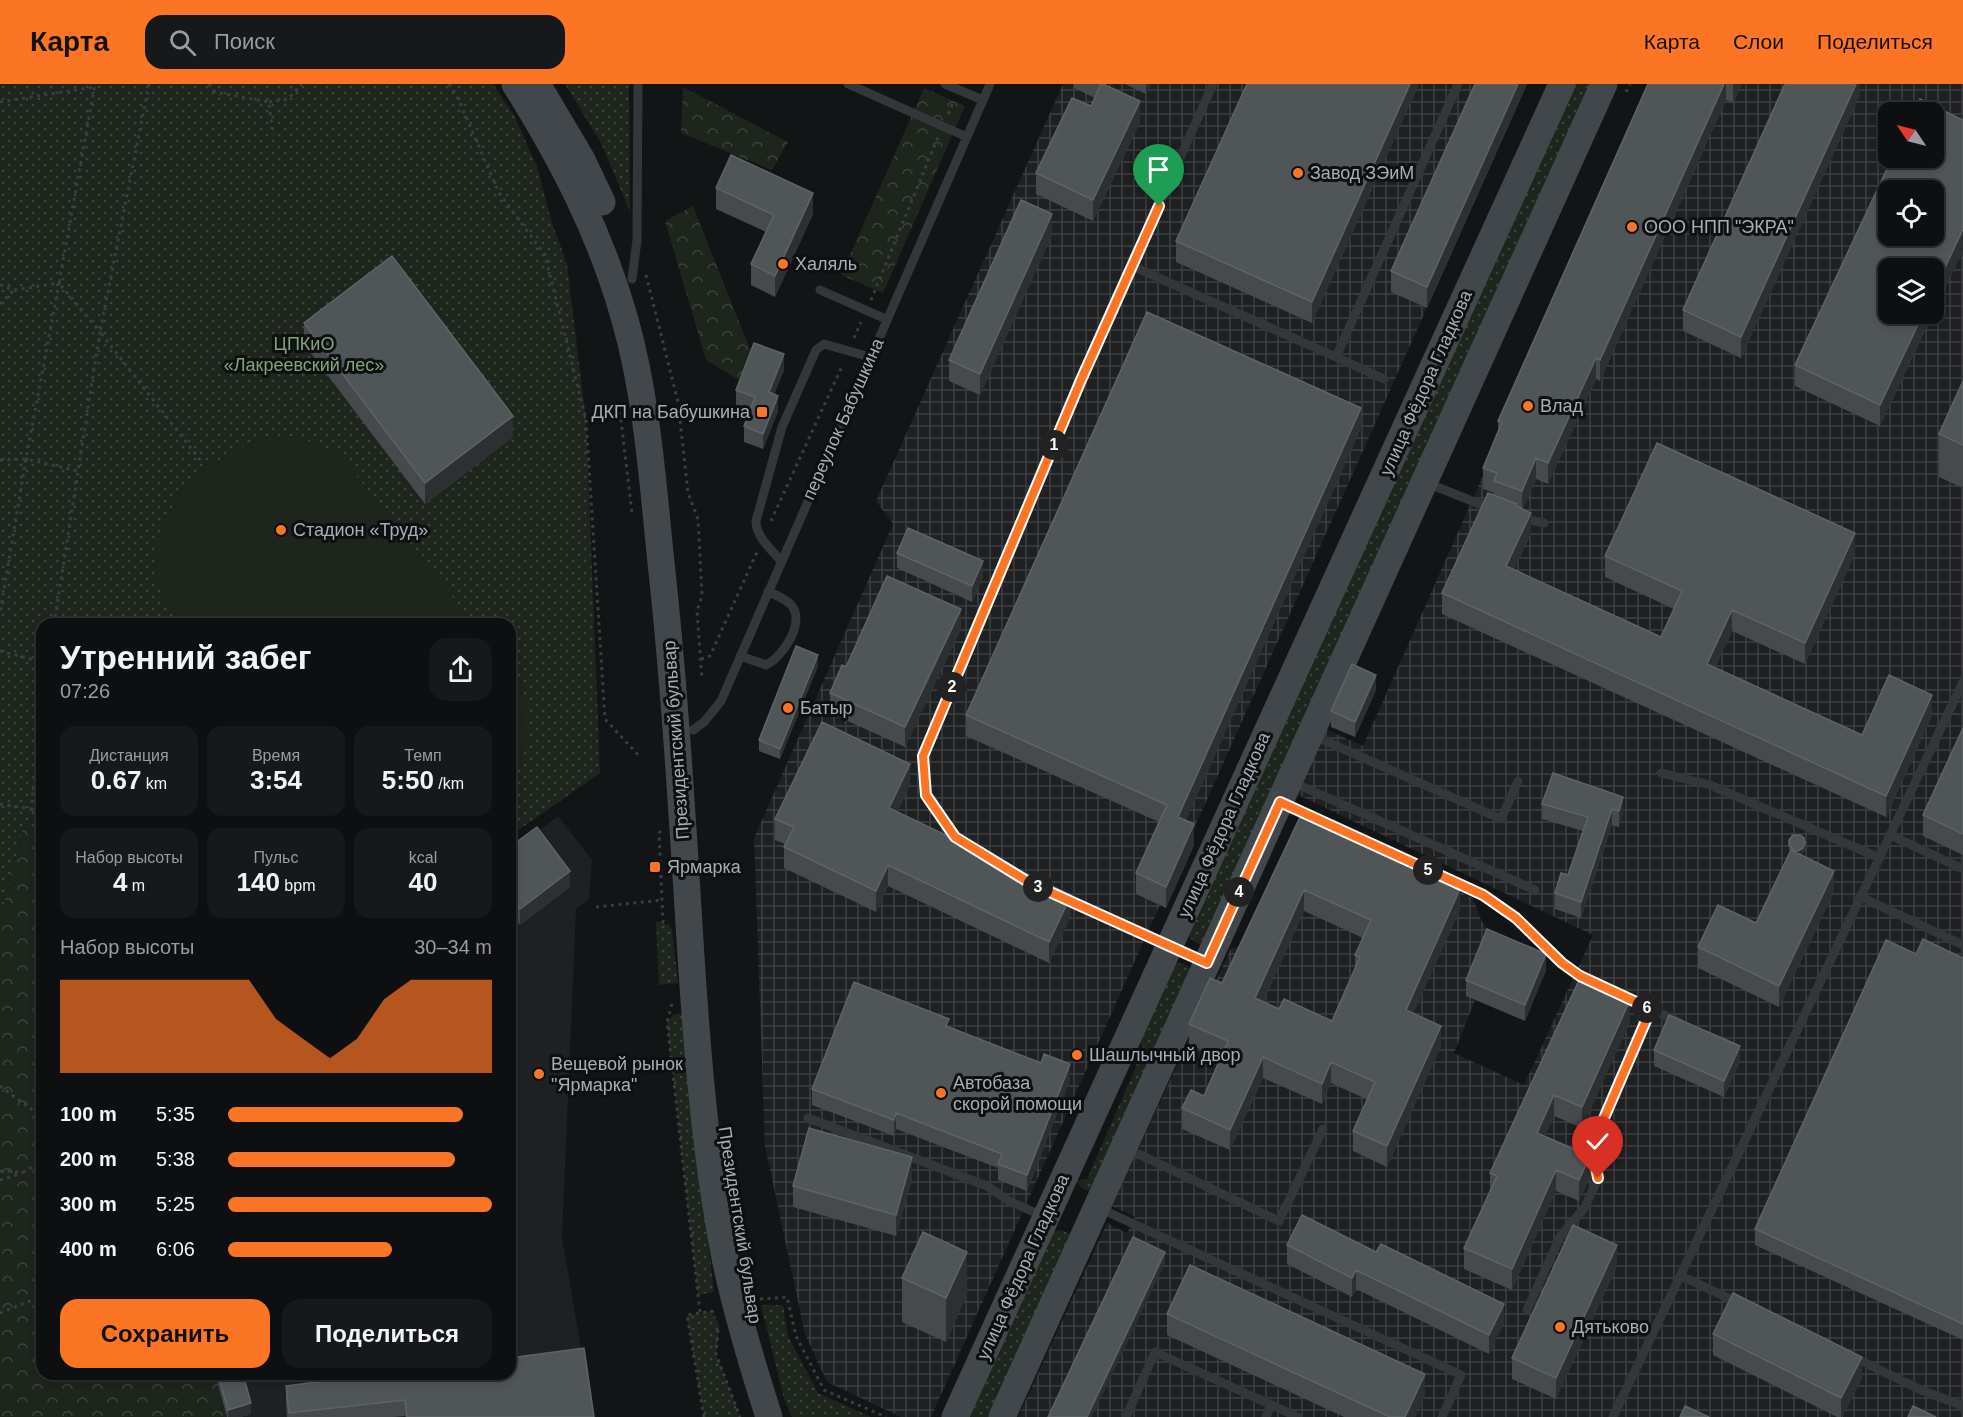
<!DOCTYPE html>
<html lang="ru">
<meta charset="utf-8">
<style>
:root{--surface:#0e0f10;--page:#171819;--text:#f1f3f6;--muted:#9b9c9f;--line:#2e2f30;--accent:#fc7525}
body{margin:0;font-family:Helvetica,sans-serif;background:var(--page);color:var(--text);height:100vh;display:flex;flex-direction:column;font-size:22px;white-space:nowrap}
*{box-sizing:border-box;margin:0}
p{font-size:20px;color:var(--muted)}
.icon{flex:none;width:33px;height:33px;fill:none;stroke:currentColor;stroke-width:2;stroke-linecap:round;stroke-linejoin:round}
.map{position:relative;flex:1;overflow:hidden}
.side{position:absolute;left:36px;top:534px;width:480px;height:762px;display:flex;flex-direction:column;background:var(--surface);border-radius:18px;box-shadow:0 3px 9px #0003,0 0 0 2px var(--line)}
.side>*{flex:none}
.needle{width:39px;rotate:305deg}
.tools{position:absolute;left:1878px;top:18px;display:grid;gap:12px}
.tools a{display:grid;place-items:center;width:66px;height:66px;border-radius:12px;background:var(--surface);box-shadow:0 3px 9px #0003,0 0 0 2px var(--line);font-size:30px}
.pin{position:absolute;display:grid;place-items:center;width:51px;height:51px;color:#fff;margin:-62px -26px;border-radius:50% 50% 50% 0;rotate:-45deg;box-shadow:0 0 6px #0007}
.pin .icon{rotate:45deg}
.km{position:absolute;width:30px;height:30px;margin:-15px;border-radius:50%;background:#222;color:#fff;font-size:16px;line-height:30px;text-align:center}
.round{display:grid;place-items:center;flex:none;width:63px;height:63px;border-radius:18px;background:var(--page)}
.headline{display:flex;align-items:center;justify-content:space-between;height:102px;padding:0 24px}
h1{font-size:33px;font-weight:600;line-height:45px}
.figures{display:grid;grid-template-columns:repeat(3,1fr);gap:9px;height:102px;padding:6px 24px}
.figures div{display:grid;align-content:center;border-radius:15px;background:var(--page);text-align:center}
.figures b{font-size:26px;font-weight:600}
.figures small{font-size:16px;font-weight:400}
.figures p{font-size:16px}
.chart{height:168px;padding:12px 24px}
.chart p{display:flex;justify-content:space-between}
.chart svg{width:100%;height:108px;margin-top:6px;fill:var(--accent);opacity:.7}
.action{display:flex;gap:12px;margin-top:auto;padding:12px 24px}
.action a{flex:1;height:69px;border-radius:18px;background:var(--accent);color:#111;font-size:24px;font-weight:600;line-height:69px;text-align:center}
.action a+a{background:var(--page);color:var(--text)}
ul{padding:0 24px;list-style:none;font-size:20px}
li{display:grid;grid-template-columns:96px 72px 1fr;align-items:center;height:45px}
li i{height:15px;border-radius:8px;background:var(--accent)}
header{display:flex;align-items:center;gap:36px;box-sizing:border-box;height:84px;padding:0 30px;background:var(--accent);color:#111}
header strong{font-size:28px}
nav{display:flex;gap:33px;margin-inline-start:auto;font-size:21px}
.search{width:420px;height:54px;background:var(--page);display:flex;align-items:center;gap:15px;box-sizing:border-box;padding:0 21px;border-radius:18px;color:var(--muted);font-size:22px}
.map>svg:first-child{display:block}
</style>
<header>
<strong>Карта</strong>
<div class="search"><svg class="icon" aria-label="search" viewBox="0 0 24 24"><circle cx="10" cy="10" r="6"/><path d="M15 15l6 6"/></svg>Поиск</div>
<nav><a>Карта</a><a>Слои</a><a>Поделиться</a></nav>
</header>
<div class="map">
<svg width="1963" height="1333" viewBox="0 0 1963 1333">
<defs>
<pattern id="industrial-grid" width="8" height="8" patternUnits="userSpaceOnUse" patternTransform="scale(1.5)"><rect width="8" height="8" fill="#1f2022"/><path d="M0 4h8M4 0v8" fill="none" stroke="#3d3e40"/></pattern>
<pattern id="grass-dots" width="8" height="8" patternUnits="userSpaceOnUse" patternTransform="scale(1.5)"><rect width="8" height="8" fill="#1e251d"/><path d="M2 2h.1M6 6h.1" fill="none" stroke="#3c423c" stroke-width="1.8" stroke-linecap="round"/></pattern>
<pattern id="forest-crowns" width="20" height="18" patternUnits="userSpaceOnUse" patternTransform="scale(1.5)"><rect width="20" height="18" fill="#1e251d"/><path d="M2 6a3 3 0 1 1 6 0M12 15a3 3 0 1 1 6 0" fill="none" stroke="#3c423c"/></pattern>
</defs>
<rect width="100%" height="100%" fill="#131415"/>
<!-- built -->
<path fill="#1f2022" d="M558,732L592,776L589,815L576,825L562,1154L593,1333H227L215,1290H510V769Z"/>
<!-- industrial -->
<path fill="url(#industrial-grid)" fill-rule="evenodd" d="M1063,0H1527L931,1333H901L827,1298L805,1250L765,1062L754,754L893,440L876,417Z
M1657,0H1963V1333H1018L1107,1139L1127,1149L1135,1133L1112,1122L1231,864L1248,862L1318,744L1473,814L1481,836L1498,859L1454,969L1524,1001L1593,851L1294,709L1323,644L1363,662ZM1888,28H1934V74H1888ZM1888,106H1934V152H1888ZM1888,184H1934V230H1888Z"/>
<!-- grass -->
<path fill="url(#grass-dots)" d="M0,0H493L514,31L538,85L551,136L567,180L586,336L600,689L510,752V540H42V764L24,740L0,836Z
M565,0H629L630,128L602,61Z
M1572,0H1598L1202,861L1193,857L1188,851Z
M656,838H663L672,845L678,899L659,901Z
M1181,879L1190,883L1194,889L1094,1107C1085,1106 1081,1105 1076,1097L1087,1095L1144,964L1135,955L1173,880Z
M674,930H683L714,1208L698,1211L667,938Z
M1061,1146L1070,1150L996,1333H970L1048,1154L1054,1147Z
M761,1221H783L788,1252L818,1309L871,1333H792L784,1315Z
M712,1227L719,1241L716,1270L740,1333H704L687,1231Z"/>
<!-- forest -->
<path fill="url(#forest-crowns)" d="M683,3L788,58L772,86L681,49Z
M924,4L965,22L883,209L841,191Z
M693,122L754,275L745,300L706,276L665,137Z
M24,740L42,764V1290H215L227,1333H0V836Z"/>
<!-- garden -->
<path fill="#1e251d" d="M282,352C305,354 325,361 343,375L474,540H182C170,526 159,511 156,492C147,422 218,359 282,352Z
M510,586C537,619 533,661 510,696Z"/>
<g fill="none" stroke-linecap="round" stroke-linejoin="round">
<!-- path -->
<path stroke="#3a3e42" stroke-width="3" stroke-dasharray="3 4.5" stroke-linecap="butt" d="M149,0L100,248L201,377
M209,0L215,8L269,18L273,51
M449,0L457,12L499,109L545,171L586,336L605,635L640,673
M1626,8L1630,0
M0,18L94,3
M269,18L288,15L302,0
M948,30L954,17
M646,191L678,318L688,409L698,435L702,512L697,527L702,595
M0,201L14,206L59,199L26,375L0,529
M871,216L938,53
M0,220L14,206
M854,254L861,238
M620,328L632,429
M0,376L26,375L78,387L100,248L59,199L95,0
M771,437L843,280
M54,540L78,388
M0,567L42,578
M701,575L710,572L757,468
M0,720L31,725L42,632
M31,725L42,731
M661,747L659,749L663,838L668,842
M596,823L662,816
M672,920L667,938L700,1228
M0,1002L42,1033
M0,1087L23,1088L42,1078
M0,1096L22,1089
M760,1215L787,1213L796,1252L824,1306L886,1333
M0,1229L42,1212
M718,1246L716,1270L740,1333
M704,1333L687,1231L712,1227L715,1234"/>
<!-- service -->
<path stroke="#34373a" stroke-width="9" d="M848,0L967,53
M945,0L983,16
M1132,182L1336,273L1458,0
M632,195L637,156L638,0
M820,206L886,235
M1336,273L1384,295
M1427,399L1492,425
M1519,434L1544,439
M781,477C771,465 756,453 756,437L782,343L816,266L824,260L870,273
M740,572L766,581C783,573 805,539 792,522C787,515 775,511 768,507
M693,646L704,638L721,617L990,0
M1312,651L1501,735L1518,697
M1661,689L1710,701L1880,774
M1292,698L1535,806
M1282,719L1483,811L1516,834L1561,879L1580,892L1679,938
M1890,751L1963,785
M987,772L955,753L926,711L923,672L1081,296L1213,0
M1861,813L1963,861
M1062,814L1167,861
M808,1034L987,1102L1009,1117L1043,1132
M1126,1064L1279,1137L1323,1045
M1099,1124L1461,1291L1442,1333
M1681,1192L1741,1220
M1527,1226L1560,1153L1585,1123L1598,1094L1592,1062L1651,925
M1851,1272L1921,1306L1963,1322
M1126,1333L1155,1268L1298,1333
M1266,1333L1271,1321
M1613,1333L1963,598"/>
<!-- secondary -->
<path stroke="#42474b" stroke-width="27" d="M515,0C562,75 601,150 625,236C648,317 653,404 662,488C674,600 681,712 688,824C695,941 703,1059 725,1174C736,1228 752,1280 769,1333
M537,0L582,76L602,118
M955,1333L1562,0
M1002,1333L1604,0"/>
</g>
<!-- wall -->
<path fill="#464a4d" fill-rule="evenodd" d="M1074,0H1106V1L1140,38L1093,137L1036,110V89L1091,22L1095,14L1074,4Z
M1125,0H1151L1146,10Z
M1419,0L1312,239L1176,178V157Z
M1475,0H1527L1427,224L1391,208V187Z
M1648,0H1742L1733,19L1726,16L1600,297L1596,295L1548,400L1536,395L1523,425L1531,450L1514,486L1661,553L1674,525L1605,493V472L1855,470L1805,580L1732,547L1715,584L1862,651L1932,632L1886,733L1442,530V509L1494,411V409L1483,405V384L1498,348V337Z
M1860,0V11L1741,274L1683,247V226Z
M1963,36V166L1934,228L1888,230H1933L1880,342L1795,302V281Z
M716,104L813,130L775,213L751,201V180L766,148L716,125Z
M1052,151L980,311L949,297V276Z
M304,239L513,353L425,420L304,260Z
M784,286L774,310L778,327L763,365L744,358V342L750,327L736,322V306Z
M1963,297V404L1939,393V350Z
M1361,344L1186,736L1194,761L1166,824L1136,810V789L1159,738L966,652V631Z
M897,469L983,493L972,518L897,484Z
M961,545L905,663L830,629V609L846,583Z
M818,582L780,675L759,667V656Z
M1376,606L1355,653L1331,643V627Z
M1963,644V771L1923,752V731Z
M1553,689L1623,729L1619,743L1612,741L1581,834L1555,825V809L1568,791L1583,747L1542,735V720Z
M910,701L897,728L1071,832L1049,879L888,802L876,828L784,784V763L785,760L775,756V735Z
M1300,733L1460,826L1413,929L1441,962L1387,1083L1353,1067V1047L1368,1016L1331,999L1322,1020L1263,994L1230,1066L1182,1045V1024L1204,1012L1220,974L1189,960V940L1222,899ZM1304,827L1363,854L1355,871V886L1332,937L1279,925L1263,918Z
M1789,756L1805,765L1803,769L1800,771L1834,808L1779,923L1698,884V863L1756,839L1791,767L1789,766Z
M510,763L570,803L520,841L510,827Z
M1916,870L1963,874V1256L1755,1161V1145Z
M1546,886L1525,937L1466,912V896Z
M1580,894L1630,938L1582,1044L1554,1032L1545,1052L1590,1093L1579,1117L1556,1107L1512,1206L1464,1185V1164L1490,1107V1089Z
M949,944L1070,996L1027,1107L998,1096V1084L896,1045L894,1052L812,1021V1005Z
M1654,966L1740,978L1724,1013L1654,982Z
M912,1094L896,1152L793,1123V1102Z
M1302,1131L1504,1239L1489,1270L1356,1205L1352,1213L1287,1180V1161Z
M1617,1182L1556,1315L1512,1295V1274Z
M902,1194L967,1211L946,1258L902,1238Z
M1167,1230L1425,1311L1415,1333H1344L1167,1251Z
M1713,1250L1862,1294L1842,1333H1837L1713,1271Z
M215,1290H243L251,1330L240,1333H227Z
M286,1302L594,1333H406L405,1332L394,1333H287L286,1318Z"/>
<!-- shaded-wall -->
<path fill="#2d3032" d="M1146,0H1151L1146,10Z
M1410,0H1419L1312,239V218Z
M1518,0H1527L1427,224V203Z
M1724,0H1726V16L1600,297V276Z
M1733,0H1742L1733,19Z
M1856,0H1860V11L1741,274V253Z
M1140,17V38L1093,137V116Z
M813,109V130L775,213V192Z
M1052,130V151L980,311V290Z
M1963,145V166L1934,228V207Z
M1923,230H1933L1880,342V321Z
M784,270V286L769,324V308Z
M1596,274V295L1548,400V379Z
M778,312V327L763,365V350Z
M1361,324V344L1178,754V733Z
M513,332V353L425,420V399Z
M1536,374V395L1522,428V407Z
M1531,429V450L1506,503V482Z
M1855,449V470L1805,580V559Z
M983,477V493L972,518V502Z
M961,525V545L905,663V643Z
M1732,526V547L1707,601V580Z
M818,571V582L780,675V665Z
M1376,591V606L1355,653V638Z
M1932,611V632L1886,733V712Z
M910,680V701L889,745V724Z
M1623,713V729L1619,743V727Z
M1612,725V741L1581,834V818Z
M1194,740V761L1166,824V803Z
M1805,759V765L1803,769L1796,773V768Z
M888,781V802L876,828V807Z
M570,787V803L520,841V825Z
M1834,787V808L1779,923V902Z
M1460,805V826L1406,946V926Z
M1304,806V827L1255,935V914Z
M1071,811V832L1049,879V858Z
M1546,870V886L1525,937V921Z
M1630,916V938L1582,1044V1023Z
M1441,942V962L1387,1083V1062Z
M1740,962V978L1724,1013V997Z
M1263,973V994L1230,1066V1046Z
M1331,978V999L1322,1020V1000Z
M1070,980V996L1027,1107V1091Z
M1554,1011V1032L1537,1070V1049Z
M896,1029V1045L894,1052V1036Z
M1590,1072V1093L1579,1117V1096Z
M912,1073V1094L896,1152V1131Z
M1556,1086V1107L1512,1206V1185Z
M1617,1161V1182L1556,1315V1294Z
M967,1168V1211L946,1258V1214Z
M1165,1168V1179L1092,1333H1087Z
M1356,1186V1205L1352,1213V1194Z
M1504,1220V1239L1489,1270V1251Z
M1862,1273V1294L1842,1333H1841V1314Z
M1425,1290V1311L1415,1333H1405Z
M251,1319V1330L240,1333H228V1326Z"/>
<!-- building -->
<path fill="#505558" stroke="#5d6367" stroke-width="1.5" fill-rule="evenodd" d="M1101,0H1103L1140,17L1093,116L1036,89L1072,14L1091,22Z
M1247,0H1410L1312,218L1176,157Z
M1475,0H1518L1427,203L1391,187Z
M1648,0H1724L1600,276L1596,274L1548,379L1536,374L1522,407L1494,397L1497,389L1483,384L1502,338L1498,337Z
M1785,0H1856L1741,253L1683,226Z
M1920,15L1963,36V145L1934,207V184H1888V230H1923L1880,321L1795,281L1892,74H1934V28H1913ZM1888,106H1934V152H1888Z
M731,71L813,109L775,192L751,180L774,131L716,104Z
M1021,116L1052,130L980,290L949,276Z
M392,172L513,332L425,399L304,239Z
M1147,228L1361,324L1178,733L1194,740L1166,803L1136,789L1167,721L966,631Z
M754,259L784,270L769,308L778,312L763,350L744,342L755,313L736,306Z
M1963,297V361L1939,350Z
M1657,359L1855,449L1805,559L1732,526L1707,580L1862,651L1889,591L1932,611L1886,712L1442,509L1488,409L1517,420L1516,422L1531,429L1506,482L1661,553L1682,507L1605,472Z
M908,444L983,477L972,502L897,469Z
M887,492L961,525L905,643L830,609L842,581L846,583Z
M796,562L818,571L780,665L759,656Z
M1352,580L1376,591L1355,638L1331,627Z
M822,638L910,680L889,724L1071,811L1049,858L888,781L876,807L784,763L794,743L775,735Z
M1963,644V750L1923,731Z
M1553,689L1623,713L1619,727L1612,725L1581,818L1555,809L1561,789L1568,791L1588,733L1542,720Z
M1300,733L1460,805L1406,926L1441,942L1387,1062L1353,1047L1375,998L1331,978L1322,1000L1263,973L1230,1046L1182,1024L1191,1006L1204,1012L1228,957L1189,940L1210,894L1222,899ZM1304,806L1371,836L1355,871L1360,873L1332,937L1284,915L1279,925L1255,914Z
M537,743L570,787L520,825L510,811V763Z
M1793,751H1800L1804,754L1805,759L1803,764L1796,768L1789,761V756Z
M1791,766L1834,787L1779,902L1698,863L1718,821L1756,839Z
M1487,845L1546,870L1525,921L1466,896Z
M1923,855L1963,874V1240L1755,1145L1886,856L1916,870Z
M1580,894L1630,916L1582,1023L1554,1011L1537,1049L1590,1072L1579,1096L1556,1086L1512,1185L1464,1164L1497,1092L1490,1089Z
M854,898L949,935L946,942L1041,979L1044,970L1070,980L1027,1091L998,1080L1002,1070L896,1029L894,1036L812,1005Z
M1669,931L1740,962L1724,997L1654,966Z
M809,1044L912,1073L896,1131L793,1102Z
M1302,1131L1376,1168L1381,1160L1504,1220L1489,1251L1356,1186L1352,1194L1287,1161Z
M1573,1141L1617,1161L1556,1294L1512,1274Z
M923,1148L967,1168L946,1214L902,1194Z
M1133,1153L1165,1168L1087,1333H1048Z
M1190,1181L1425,1290L1405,1333H1390L1167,1230Z
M1733,1209L1862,1273L1841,1314L1713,1250Z
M584,1264L594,1333H407L405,1316L289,1329L286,1302L381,1290H510V1274Z
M218,1290H243L251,1319L228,1326Z
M1685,1322L1709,1333H1680Z
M1913,1322L1936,1333H1908Z"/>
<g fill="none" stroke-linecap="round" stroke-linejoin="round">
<defs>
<path id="route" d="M1159,122L1081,296L923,672L926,711L955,753L1030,799L1207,879L1280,718L1483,811L1516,834L1562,879L1580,892L1651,925L1592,1062L1598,1094"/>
</defs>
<!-- route casing -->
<use href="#route" stroke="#fff" stroke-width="12"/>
<!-- route -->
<use href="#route" stroke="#fc7525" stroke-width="8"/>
</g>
<!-- markers -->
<g fill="#fc7525" stroke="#0e0f10" stroke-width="2">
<circle cx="1298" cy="89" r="6"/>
<circle cx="1632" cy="143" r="6"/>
<circle cx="783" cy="180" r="6"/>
<circle cx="1528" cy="322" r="6"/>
<rect x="756" y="322" width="12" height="12" rx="3"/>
<circle cx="281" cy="446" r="6"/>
<circle cx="788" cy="624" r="6"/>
<rect x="649" y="777" width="12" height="12" rx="3"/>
<circle cx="1077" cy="971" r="6"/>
<circle cx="539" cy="990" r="6"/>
<circle cx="941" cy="1009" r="6"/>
<circle cx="1560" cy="1243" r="6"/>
</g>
<g text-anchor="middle" stroke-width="6" stroke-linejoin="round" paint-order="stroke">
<!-- poi labels -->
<g font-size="18" fill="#a4afb6" stroke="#0e0f10" text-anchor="start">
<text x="1310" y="95">Завод ЗЭиМ</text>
<text x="1644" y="149">ООО НПП "ЭКРА"</text>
<text x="795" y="186">Халяль</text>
<text x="1540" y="328">Влад</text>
<text x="750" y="334" text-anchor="end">ДКП на Бабушкина</text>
<text x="293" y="452">Стадион «Труд»</text>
<text x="800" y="630">Батыр</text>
<text x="667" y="789">Ярмарка</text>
<text x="1089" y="977">Шашлычный двор</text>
<text x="551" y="986">Вещевой рынок<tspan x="551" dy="21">"Ярмарка"</tspan></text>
<text x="953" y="1005">Автобаза<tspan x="953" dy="21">скорой помощи</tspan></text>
<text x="1572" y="1249">Дятьково</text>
</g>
<!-- park labels -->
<g font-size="18" fill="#83a37a" stroke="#0e0f10">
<text x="304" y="266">ЦПКиО<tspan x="304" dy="21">«Лакреевский лес»</tspan></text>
</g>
<!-- street labels -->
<g font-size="18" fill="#a4afb6" stroke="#0e0f10">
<text transform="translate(1426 299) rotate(-66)" y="6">улица Фёдора Гладкова</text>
<text transform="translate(843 335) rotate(-66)" y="6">переулок Бабушкина</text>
<text transform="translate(676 656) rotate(-94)" y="6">Президентский бульвар</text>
<text transform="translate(1224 741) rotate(-66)" y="6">улица Фёдора Гладкова</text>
<text transform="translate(740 1141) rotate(81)" y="6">Президентский бульвар</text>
<text transform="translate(1023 1183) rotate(-66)" y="6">улица Фёдора Гладкова</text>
</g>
</g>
</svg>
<div class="tools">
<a><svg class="needle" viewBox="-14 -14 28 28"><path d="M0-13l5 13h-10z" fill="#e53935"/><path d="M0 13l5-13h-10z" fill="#9b9c9f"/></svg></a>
<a><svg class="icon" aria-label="locate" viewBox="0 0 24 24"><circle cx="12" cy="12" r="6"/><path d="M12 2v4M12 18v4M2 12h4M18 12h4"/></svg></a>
<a><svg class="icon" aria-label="layers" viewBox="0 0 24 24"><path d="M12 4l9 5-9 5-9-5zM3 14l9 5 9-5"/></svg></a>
</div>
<div class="pin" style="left:1159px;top:122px;background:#1e9e55"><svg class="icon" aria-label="arrive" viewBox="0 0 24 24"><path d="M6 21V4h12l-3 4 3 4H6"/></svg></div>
<div class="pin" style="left:1598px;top:1094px;background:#d93025"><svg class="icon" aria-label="check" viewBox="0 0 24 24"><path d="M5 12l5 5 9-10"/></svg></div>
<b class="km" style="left:1054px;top:361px">1</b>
<b class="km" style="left:952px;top:603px">2</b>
<b class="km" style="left:1038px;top:803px">3</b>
<b class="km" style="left:1239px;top:808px">4</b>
<b class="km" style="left:1428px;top:786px">5</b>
<b class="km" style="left:1647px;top:924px">6</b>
<section class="side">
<div class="headline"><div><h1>Утренний забег</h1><p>07:26</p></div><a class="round"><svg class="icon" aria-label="share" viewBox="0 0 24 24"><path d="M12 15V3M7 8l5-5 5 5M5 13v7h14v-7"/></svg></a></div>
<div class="figures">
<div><p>Дистанция</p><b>0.67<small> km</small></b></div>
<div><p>Время</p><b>3:54</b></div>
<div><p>Темп</p><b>5:50<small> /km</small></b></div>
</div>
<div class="figures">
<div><p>Набор высоты</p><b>4<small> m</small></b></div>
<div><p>Пульс</p><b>140<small> bpm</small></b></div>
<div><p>kcal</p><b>40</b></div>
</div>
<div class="chart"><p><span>Набор высоты</span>30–34 m</p>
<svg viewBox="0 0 160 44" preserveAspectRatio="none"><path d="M0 44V6L10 6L20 6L30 6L40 6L50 6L60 6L70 6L80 22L90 30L100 38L110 30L120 14L130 6L140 6L150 6L160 6V44z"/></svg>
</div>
<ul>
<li><b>100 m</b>5:35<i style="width:89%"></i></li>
<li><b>200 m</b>5:38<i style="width:86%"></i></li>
<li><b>300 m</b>5:25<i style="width:100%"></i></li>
<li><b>400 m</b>6:06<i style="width:62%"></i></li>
</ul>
<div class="action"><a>Сохранить</a><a>Поделиться</a></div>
</section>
</div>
